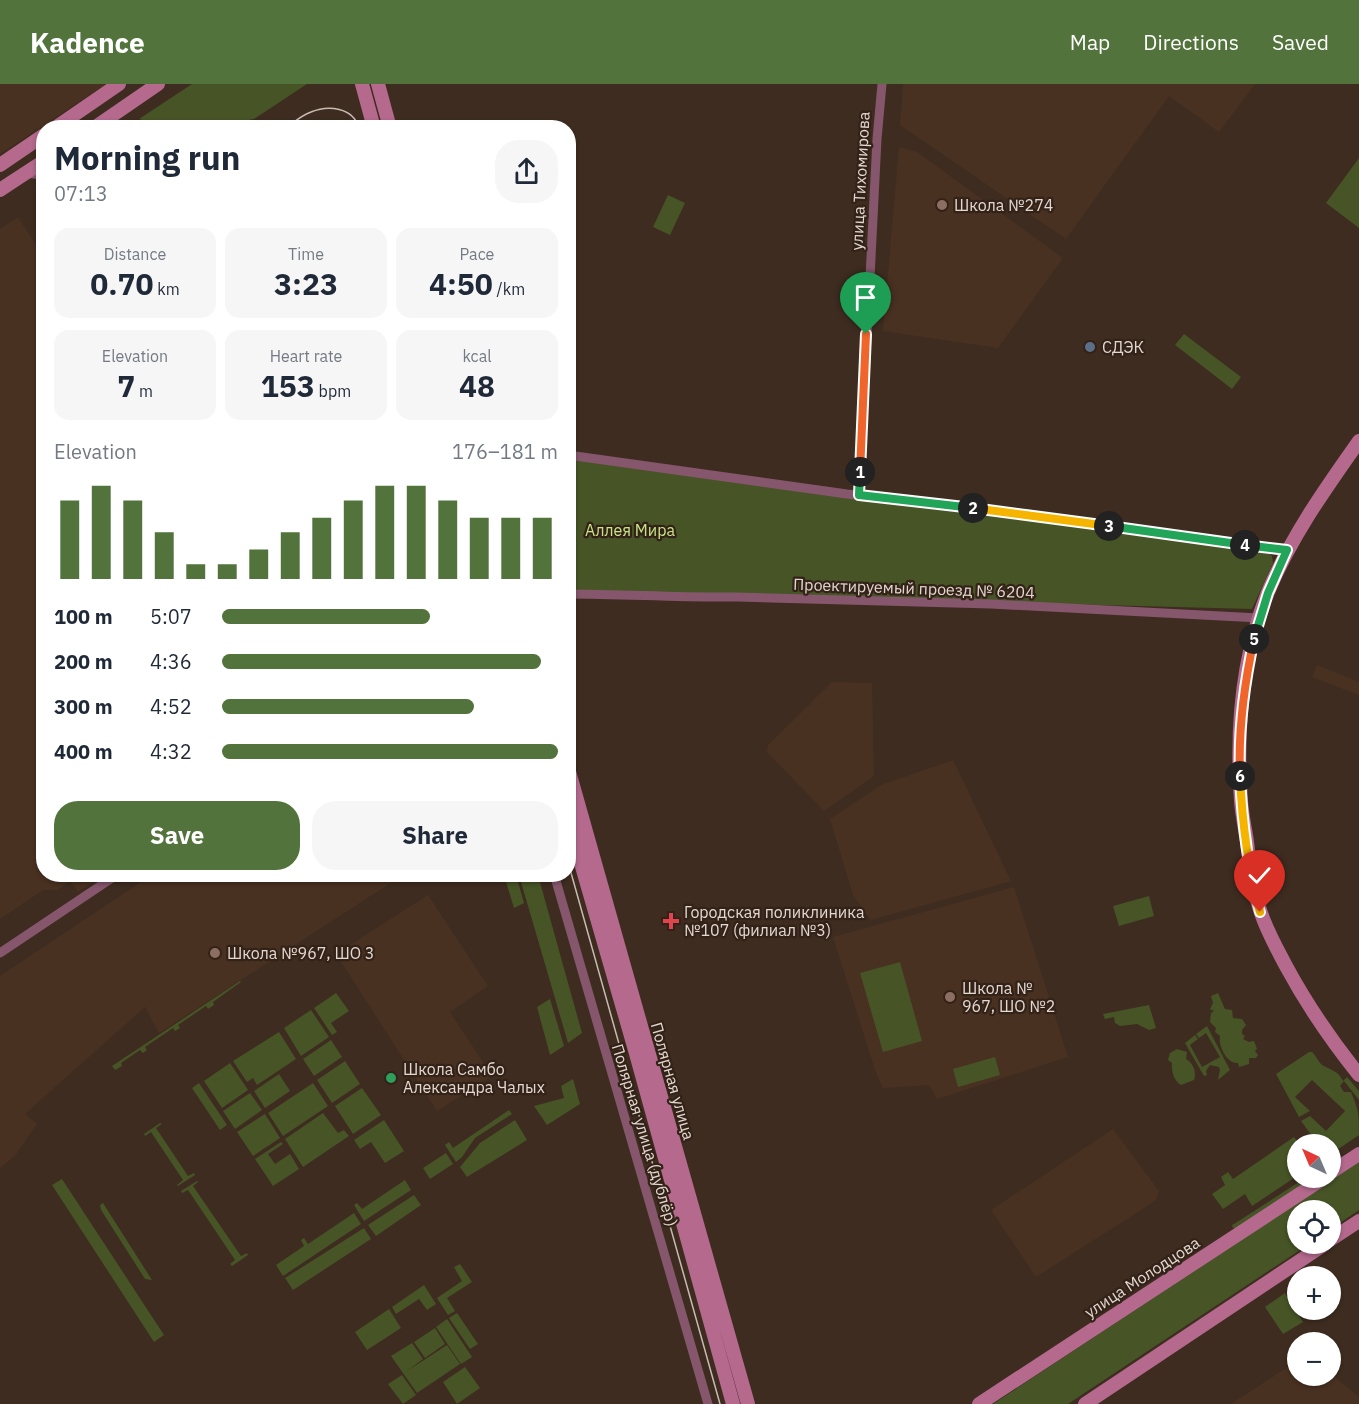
<!DOCTYPE html>
<meta charset="utf-8">
<style>
:root{--surface:#fff;--page:#f6f6f7;--text:#1f2937;--muted:#747a83;--accent:#52733b}
body{margin:0;font-family:"IBM Plex Sans",sans-serif;background:var(--page);color:var(--text);height:100vh;display:flex;flex-direction:column;font-size:22px;white-space:nowrap}
*{box-sizing:border-box;margin:0}
p{font-size:20px;color:var(--muted)}
.icon{flex:none;width:33px;height:33px;fill:none;stroke:currentColor;stroke-width:2;stroke-linecap:round;stroke-linejoin:round}
.map{position:relative;flex:1;overflow:hidden}
.drawer{position:absolute;left:36px;top:36px;width:540px;height:762px;display:flex;flex-direction:column;background:var(--surface);border-radius:24px;box-shadow:0 2px 4px #0004}
.drawer>*{flex:none}
.needle{width:39px;rotate:316deg}
.buttons{position:absolute;left:1287px;top:1050px;display:grid;gap:12px}
.buttons a{display:grid;place-items:center;width:54px;height:54px;border-radius:50%;background:var(--surface);box-shadow:0 2px 4px #0004;font-size:30px}
.pin{position:absolute;display:grid;place-items:center;width:51px;height:51px;color:#fff;margin:-62px -26px;border-radius:50% 50% 50% 0;rotate:-45deg;box-shadow:0 0 6px #0007}
.pin .icon{rotate:45deg}
.km{position:absolute;width:30px;height:30px;margin:-15px;border-radius:50%;background:#222;color:#fff;font-size:16px;line-height:30px;text-align:center}
.round{display:grid;place-items:center;flex:none;width:63px;height:63px;border-radius:24px;background:var(--page)}
.head{display:flex;align-items:center;justify-content:space-between;height:102px;padding:0 18px}
h1{font-size:33px;font-weight:800;line-height:45px}
.figures{display:grid;grid-template-columns:repeat(3,1fr);gap:9px;height:102px;padding:6px 18px}
.figures div{display:grid;align-content:center;border-radius:15px;background:var(--page);text-align:center}
.figures b{font-size:30px;font-weight:800}
.figures small{font-size:16px;font-weight:400}
.figures p{font-size:16px}
.chart{height:168px;padding:12px 18px}
.chart p{display:flex;justify-content:space-between}
.chart svg{width:100%;height:108px;margin-top:6px;stroke:var(--accent);stroke-width:6}
.button{display:flex;gap:12px;margin-top:auto;padding:12px 18px}
.button a{flex:1;height:69px;border-radius:24px;background:var(--accent);color:#fff;font-size:24px;font-weight:800;line-height:69px;text-align:center}
.button a+a{background:var(--page);color:var(--text)}
ul{padding:0 18px;list-style:none;font-size:20px}
li{display:grid;grid-template-columns:96px 72px 1fr;align-items:center;height:45px}
li i{height:15px;border-radius:8px;background:var(--accent)}
header{display:flex;align-items:center;gap:36px;box-sizing:border-box;height:84px;padding:0 30px;background:var(--accent);color:#fff}
header strong{font-size:28px}
nav{display:flex;gap:33px;margin-inline-start:auto;font-size:21px}
.map>svg:first-child{display:block}
</style>
<header>
<strong>Kadence</strong>
<nav><a>Map</a><a>Directions</a><a>Saved</a></nav>
</header>
<div class="map">
<svg width="1359" height="1320" viewBox="0 0 1359 1320">
<rect width="100%" height="100%" fill="#3e2c20"/>
<!-- built -->
<path fill="#493121" d="M0,0H106L0,70Z
M903,0H1255L1219,48L1169,12L1066,155L900,41Z
M899,63L917,68L1063,174L998,264L883,247Z
M18,133L39,165L44,162V790L104,791L78,808L68,794L67,799L58,806H43L0,835V145Z
M1317,581L1359,598V611L1312,593Z
M832,598L872,599L874,692L824,727L767,668L768,661Z
M953,676L1011,797L871,836L853,811L830,735L881,701Z
M169,790L403,791L159,949L145,923L25,1030L37,1040L15,1072L0,1084V892L150,792L164,794Z
M1014,803L1068,973L937,1015L929,1001L883,1004L875,986L833,853Z
M428,811L488,902L450,928L492,992L437,1027L336,870Z
M1113,1045L1159,1107L1155,1117L1036,1193L991,1126Z
M1297,1277L1298,1292L1331,1290L1359,1313V1320H1231Z"/>
<!-- green -->
<path fill="#465426" d="M192,0H307L254,35L237,38L229,43H165L139,35Z
M1359,74V144L1326,119Z
M668,111L685,119L670,151L653,143Z
M1184,250L1241,293L1232,305L1175,261Z
M569,375L1268,469L1272,472L1273,479L1252,525L569,507Z
M504,791H516L524,819L514,824Z
M519,791H538L582,949L568,959Z
M1149,812L1154,832L1119,842L1113,822Z
M900,878L922,957L883,968L860,889Z
M240,897L241,898L213,918L214,921L208,925L206,922L178,941L180,944L175,947L173,944L145,963L147,966L143,969L140,966L121,979L122,982L115,986L112,982Z
M336,909L349,927L331,939L337,948L332,951L314,924Z
M1218,909L1225,925L1232,926L1233,934L1242,935L1246,941L1242,946V950L1245,952L1243,955L1249,958L1254,957L1257,965L1255,967L1258,971L1256,974H1249V980L1239,983L1238,979C1227,980 1218,962 1220,952L1215,948L1216,944L1210,938L1211,929L1214,927L1210,925L1213,919L1211,912Z
M550,915L564,962L550,971L537,923Z
M1149,921L1156,944L1149,946L1137,940L1120,942L1115,939L1114,933L1105,935L1103,930Z
M311,926L329,953L301,972L284,944Z
M1207,942L1230,986L1218,996L1220,986L1219,983L1210,981L1206,987L1207,991L1204,992L1185,959L1195,951L1198,955L1190,961L1202,983L1220,973L1206,949L1199,954L1196,950Z
M279,948L296,975L257,1001L253,994L247,998L233,977Z
M331,956L342,973L314,992L303,975Z
M1177,965L1187,968L1186,975C1193,979 1197,988 1194,996L1181,1001C1174,997 1171,987 1172,979L1168,976L1170,969Z
M1309,968H1312C1316,971 1319,980 1324,982C1332,986 1339,988 1343,997L1347,993L1359,1007V1016L1344,997L1340,1002L1344,1008H1351C1359,1027 1359,1030 1359,1051L1331,1070L1330,1060H1318L1301,1037L1310,1032L1326,1047L1345,1027L1312,996L1295,1013L1310,1027L1299,1033L1276,990Z
M995,973L1000,991L958,1003L953,985Z
M345,977L360,1000L332,1019L317,996Z
M230,979L248,1006L222,1024L204,997Z
M279,990L290,1007L265,1024L254,1007Z
M573,995L580,1020L547,1041L534,1022L564,1014L561,1002Z
M199,999L227,1041L220,1046L192,1004Z
M313,999L328,1022L283,1052L268,1029Z
M362,1004L381,1031L353,1050L335,1022Z
M250,1009L262,1026L235,1045L223,1027Z
M509,1026L512,1030L475,1054L462,1073L456,1078L445,1061L449,1058L453,1064Z
M323,1029L338,1049L344,1046L349,1052L303,1083L285,1055Z
M265,1030L280,1054L253,1072L237,1048Z
M384,1036L404,1067L385,1079L371,1058L360,1065L354,1056Z
M515,1036L527,1056L467,1093L460,1083L480,1059Z
M160,1039L162,1040L156,1044L188,1092L194,1089L195,1091L178,1102L177,1101L183,1096L151,1048L145,1052L144,1050Z
M1294,1053L1299,1060L1297,1092L1252,1122L1245,1110L1223,1125L1212,1110L1225,1101L1221,1093L1228,1088L1233,1095Z
M281,1058L283,1060L268,1070L275,1080L290,1070L299,1085L273,1102L255,1075Z
M446,1069L453,1080L430,1095L423,1084Z
M1359,1078V1126L1331,1145L1330,1126H1298V1160H1309L1068,1320H993Z
M1305,1094H1313L1236,1144H1233L1232,1141L1234,1140Z
M62,1095L164,1251L154,1258L52,1101Z
M405,1096L411,1106L364,1137L354,1121L357,1119L362,1125Z
M197,1097L198,1098L193,1102L241,1172L247,1169L248,1171L232,1182L230,1180L235,1176L188,1106L182,1109L181,1107Z
M414,1111L421,1121L376,1152L368,1141Z
M103,1119L152,1196L145,1195L101,1126L100,1121Z
M354,1129L361,1140L283,1192L276,1181L304,1162L301,1156L304,1154L308,1160Z
M364,1144L371,1155L293,1206L285,1194Z
M460,1180L472,1198L447,1214L455,1227L448,1231L437,1214L462,1197L454,1183Z
M424,1201L436,1220L427,1226L419,1215L396,1230L392,1223Z
M1285,1209L1303,1238L1283,1250L1265,1223Z
M389,1225L401,1244L367,1266L355,1248Z
M457,1229L478,1260L470,1265L449,1234Z
M447,1235L472,1273L461,1280L436,1243Z
M435,1244L445,1260L425,1274L414,1258Z
M412,1259L423,1275L407,1287L447,1261L460,1280L417,1309L391,1272Z
M465,1283L480,1304L457,1320L443,1298Z
M402,1291L416,1311L403,1320L388,1300Z"/>
<g fill="none" stroke-linecap="round" stroke-linejoin="round">
<!-- street -->
<path stroke="#86566c" stroke-width="9" d="M24,89L44,91
M568,371L847,410L997,427L1287,467
M859,411L877,55L882,0
M568,510C625,510 681,514 737,513L991,520L1259,534
M554,790L708,1320
M0,869L118,790"/>
<!-- secondary -->
<path stroke="#b4698d" stroke-width="14" d="M362,0L374,44
M378,0L390,44
M55,44L119,0
M94,44L158,0
M0,81L44,51
M0,106L44,77
M1359,357C1325,405 1291,453 1268,508C1242,573 1236,648 1241,717C1242,731 1245,744 1247,758C1250,781 1253,806 1261,829C1267,847 1277,865 1286,882C1307,921 1331,956 1359,991
M568,684L748,1320
M568,734L635,966L733,1320
M1330,1089L1359,1070
M1330,1156L1359,1137
M979,1320L1324,1094
M1085,1320L1325,1160"/>
<!-- tram -->
<path stroke="#c8bbb3" stroke-width="1.5" d="M286,44C294,38 302,31 311,28C328,21 353,23 359,44
M568,778L720,1320"/>
</g>
<g fill="none" stroke-linecap="round" stroke-linejoin="round">
<defs>
<path id="split-1" d="M860,388L866,250"/>
<path id="split-2" d="M860,388L859,411L973,424"/>
<path id="split-3" d="M973,424L1109,442"/>
<path id="split-4" d="M1109,442L1245,461"/>
<path id="split-5" d="M1245,461L1287,466L1268,509L1254,555"/>
<path id="split-6" d="M1240,692C1238,645 1244,601 1254,555"/>
<path id="split-7" d="M1240,692C1242,737 1248,784 1260,828"/>
</defs>
<!-- split-1 casing -->
<use href="#split-1" stroke="#fff" stroke-width="12"/>
<!-- split-2 casing -->
<use href="#split-2" stroke="#fff" stroke-width="12"/>
<!-- split-3 casing -->
<use href="#split-3" stroke="#fff" stroke-width="12"/>
<!-- split-4 casing -->
<use href="#split-4" stroke="#fff" stroke-width="12"/>
<!-- split-5 casing -->
<use href="#split-5" stroke="#fff" stroke-width="12"/>
<!-- split-6 casing -->
<use href="#split-6" stroke="#fff" stroke-width="12"/>
<!-- split-7 casing -->
<use href="#split-7" stroke="#fff" stroke-width="12"/>
<!-- split-1 -->
<use href="#split-1" stroke="#f0652b" stroke-width="8"/>
<!-- split-2 -->
<use href="#split-2" stroke="#22a559" stroke-width="8"/>
<!-- split-3 -->
<use href="#split-3" stroke="#f5b400" stroke-width="8"/>
<!-- split-4 -->
<use href="#split-4" stroke="#22a559" stroke-width="8"/>
<!-- split-5 -->
<use href="#split-5" stroke="#22a559" stroke-width="8"/>
<!-- split-6 -->
<use href="#split-6" stroke="#f0652b" stroke-width="8"/>
<!-- split-7 -->
<use href="#split-7" stroke="#f5b400" stroke-width="8"/>
</g>
<!-- markers -->
<g fill="#8d6e63" stroke="#332217" stroke-width="2">
<circle cx="942" cy="121" r="6"/>
<circle cx="215" cy="869" r="6"/>
<circle cx="950" cy="913" r="6"/>
</g>
<circle fill="#5c6f8a" stroke="#332217" stroke-width="2" cx="1090" cy="263" r="6"/>
<path fill="#e0444e" stroke="#332217" stroke-width="2" d="M668 828h6v6h6v6h-6v6h-6v-6h-6v-6h6z"/>
<circle fill="#2e9e5b" stroke="#332217" stroke-width="2" cx="391" cy="994" r="6"/>
<g text-anchor="middle" stroke-width="4.5" stroke-linejoin="round" paint-order="stroke">
<!-- street labels -->
<g font-size="16" fill="#e3d7d0" stroke="#332217">
<text transform="translate(860 97) rotate(-87)" y="6">улица Тихомирова</text>
<text transform="translate(914 504) rotate(2)" y="6">Проектируемый проезд № 6204</text>
<text transform="translate(673 997) rotate(74)" y="6">Полярная улица</text>
<text transform="translate(645 1051) rotate(73)" y="6">Полярная улица (дублёр)</text>
<text transform="translate(1142 1193) rotate(-33)" y="6">улица Молодцова</text>
</g>
<!-- poi labels -->
<g font-size="16" fill="#e3d7d0" stroke="#332217" text-anchor="start">
<text x="954" y="127">Школа №274</text>
<text x="1102" y="269">СДЭК</text>
<text x="684" y="834">Городская поликлиника<tspan x="684" dy="18">№107 (филиал №3)</tspan></text>
<text x="227" y="875">Школа №967, ШО 3</text>
<text x="962" y="910">Школа №<tspan x="962" dy="18">967, ШО №2</tspan></text>
<text x="403" y="991">Школа Самбо<tspan x="403" dy="18">Александра Чалых</tspan></text>
</g>
<!-- park labels -->
<g font-size="16" fill="#c7e587" stroke="#332217">
<text x="630" y="452">Аллея Мира</text>
</g>
</g>
</svg>
<div class="buttons">
<a><svg class="needle" viewBox="-14 -14 28 28"><path d="M0-13l5 13h-10z" fill="#e53935"/><path d="M0 13l5-13h-10z" fill="#747a83"/></svg></a>
<a><svg class="icon" aria-label="locate" viewBox="0 0 24 24"><circle cx="12" cy="12" r="6"/><path d="M12 2v4M12 18v4M2 12h4M18 12h4"/></svg></a>
<a>+</a>
<a>−</a>
</div>
<div class="pin" style="left:866px;top:250px;background:#1e9e55"><svg class="icon" aria-label="arrive" viewBox="0 0 24 24"><path d="M6 21V4h12l-3 4 3 4H6"/></svg></div>
<div class="pin" style="left:1260px;top:828px;background:#d93025"><svg class="icon" aria-label="check" viewBox="0 0 24 24"><path d="M5 12l5 5 9-10"/></svg></div>
<b class="km" style="left:860px;top:388px">1</b>
<b class="km" style="left:973px;top:424px">2</b>
<b class="km" style="left:1109px;top:442px">3</b>
<b class="km" style="left:1245px;top:461px">4</b>
<b class="km" style="left:1254px;top:555px">5</b>
<b class="km" style="left:1240px;top:692px">6</b>
<section class="drawer">
<div class="head"><div><h1>Morning run</h1><p>07:13</p></div><a class="round"><svg class="icon" aria-label="share" viewBox="0 0 24 24"><path d="M12 15V3M7 8l5-5 5 5M5 13v7h14v-7"/></svg></a></div>
<div class="figures">
<div><p>Distance</p><b>0.70<small> km</small></b></div>
<div><p>Time</p><b>3:23</b></div>
<div><p>Pace</p><b>4:50<small> /km</small></b></div>
</div>
<div class="figures">
<div><p>Elevation</p><b>7<small> m</small></b></div>
<div><p>Heart rate</p><b>153<small> bpm</small></b></div>
<div><p>kcal</p><b>48</b></div>
</div>
<div class="chart"><p><span>Elevation</span>176–181 m</p>
<svg viewBox="0 0 160 44" preserveAspectRatio="none"><path d="M5 44V12M15 44V6M25 44V12M35 44V25M45 44V38M55 44V38M65 44V32M75 44V25M85 44V19M95 44V12M105 44V6M115 44V6M125 44V12M135 44V19M145 44V19M155 44V19"/></svg>
</div>
<ul>
<li><b>100 m</b>5:07<i style="width:62%"></i></li>
<li><b>200 m</b>4:36<i style="width:95%"></i></li>
<li><b>300 m</b>4:52<i style="width:75%"></i></li>
<li><b>400 m</b>4:32<i style="width:100%"></i></li>
</ul>
<div class="button"><a>Save</a><a>Share</a></div>
</section>
</div>
